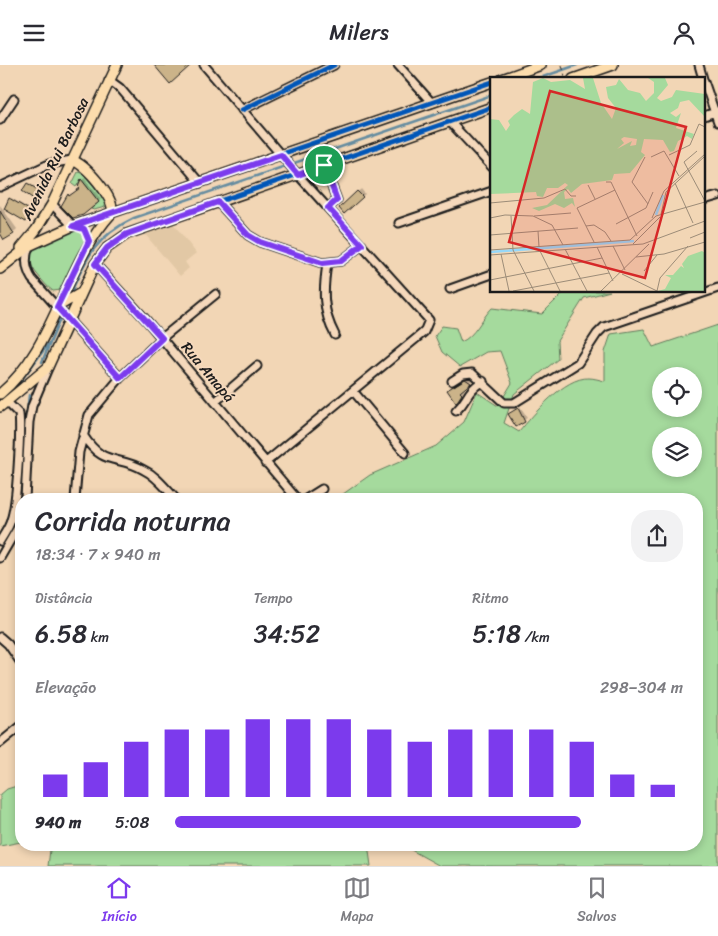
<!DOCTYPE html>
<html lang="pt">
<meta charset="utf-8">
<style>
:root{--surface:#fff;--page:#f2f2f3;--text:#2b2b33;--muted:#7c7c81;--line:#e1e1e2;--accent:#7c3aed}
body{margin:0;font-family:Sriracha,sans-serif;background:var(--page);color:var(--text);height:100vh;display:flex;flex-direction:column;font-size:19px;white-space:nowrap}
*{box-sizing:border-box;margin:0}
p{font-size:16px;color:var(--muted)}
.icon{flex:none;width:28px;height:28px;fill:none;stroke:currentColor;stroke-width:2;stroke-linecap:round;stroke-linejoin:round}
.map{position:relative;flex:1;overflow:hidden}
.side{position:absolute;left:15px;top:428px;width:688px;height:358px;display:flex;flex-direction:column;background:var(--surface);border-radius:20px;box-shadow:0 2px 8px #0003}
.side>*{flex:none}
.fabs{position:absolute;left:652px;top:302px;display:grid;gap:10px}
.fabs a{display:grid;place-items:center;width:50px;height:50px;border-radius:50%;background:var(--surface);box-shadow:0 2px 8px #0003;font-size:25px}
.pin{position:absolute;display:grid;place-items:center;width:42px;height:42px;color:#fff;margin:-21px;border:2px solid #fff;border-radius:50%;box-shadow:0 1px 5px #0007}
.round{display:grid;place-items:center;flex:none;width:52px;height:52px;border-radius:20px;background:var(--page)}
.head{display:flex;align-items:center;justify-content:space-between;height:85px;padding:0 20px}
h1{font-size:28px;font-weight:600;line-height:38px}
.figures{display:grid;grid-template-columns:repeat(3,1fr);gap:8px;height:85px;padding:5px 20px}
.figures div{display:grid;align-content:center}
.figures b{font-size:25px;font-weight:600}
.figures small{font-size:14px;font-weight:400}
.figures p{font-size:14px}
.chart{height:140px;padding:10px 20px}
.chart p{display:flex;justify-content:space-between}
.chart svg{width:100%;height:90px;margin-top:5px;stroke:var(--accent);stroke-width:6}
ul{padding:0 20px;list-style:none;font-size:16px}
li{display:grid;grid-template-columns:80px 60px 1fr;align-items:center;height:38px}
li i{height:12px;border-radius:6px;background:var(--accent)}
header{display:flex;justify-content:space-between;align-items:center;height:65px;padding:0 20px;background:var(--surface);font-size:22px;font-weight:600}
.dock{display:flex;justify-content:space-around;align-items:center;height:70px;border-top:1px solid var(--line);background:var(--surface);font-size:14px;color:var(--muted)}
.dock a{display:grid;justify-items:center;gap:2px}
.dock .selected{color:var(--accent)}
.map>svg:first-child{display:block}
</style>
<header><svg class="icon" aria-label="menu" viewBox="0 0 24 24"><path d="M4 6h16M4 12h16M4 18h16"/></svg>Milers<svg class="icon" aria-label="person" viewBox="0 0 24 24"><circle cx="12" cy="8" r="4"/><path d="M4 21q1-7 8-7t8 7"/></svg></header>
<div class="map">
<svg width="718" height="801" viewBox="0 0 718 801">
<rect width="100%" height="100%" fill="#f2d6b5"/>
<filter id="ink" filterUnits="userSpaceOnUse"><feTurbulence type="fractalNoise" baseFrequency=".02" numOctaves="2"/><feDisplacementMap in="SourceGraphic" scale="10" xChannelSelector="R" yChannelSelector="G"/><feConvolveMatrix kernelMatrix="1 2 1 2 8 2 1 2 1" color-interpolation-filters="sRGB"/></filter>
<g filter="url(#ink)">
<!-- built -->
<path fill="#e2c8a5" d="M173,158L196,188L185,197L189,203L180,211L144,168Z"/>
<!-- green -->
<path fill="#a5da9d" stroke="#607b5c" fill-rule="evenodd" d="M78,107L84,109L106,136L105,142L94,145L91,144L99,137L81,114L76,122L72,119Z
M76,164L84,167L85,176L61,225L53,226C47,222 42,215 37,209C14,181 56,172 76,164Z
M565,226H610L584,233L557,276L558,294L514,329L504,358L519,367C534,349 564,312 589,313C594,313 600,315 605,316V287L611,269L644,264L653,282L718,260V801H440L404,781V779H696V434H336L370,410L436,381L464,357L477,327L498,341L512,318L500,286L486,287L460,302L442,287L435,271L442,261L456,263L461,277C475,271 481,254 492,243L542,249ZM661,311H694V344H661ZM661,371H694V404H661Z
M21,699V777L0,781V730L7,724L20,720Z
M40,779H368L371,801H48L50,785Z"/>
<!-- shadow -->
<path fill="#0003" d="M84,113L101,134L83,149L63,141L71,128L72,130L81,123L80,120Z
M29,118L43,127L39,135L28,119Z
M361,124L365,129L344,147L340,143Z
M11,133L31,145L27,155L6,143Z
M0,140L17,164L13,168L0,166Z
M472,311L474,313L464,323L465,324L457,336L449,325Z
M520,342L527,353L516,360L512,347Z"/>
<g fill="none" stroke-linecap="round" stroke-linejoin="round">
<!-- stream -->
<path stroke="#658ca0" stroke-width="2.5" d="M537,14L577,0
M70,230C86,193 96,171 134,153L492,30
M42,297L60,254
M8,327L20,317L49,278
M23,381L29,330
M0,485C20,454 20,430 22,394"/>
</g>
<!-- building -->
<path fill="#cbb389" stroke="#1c1c1c" d="M154,0H191L170,19Z
M81,114L99,137L83,150L73,153L61,141L68,129L69,131L80,123L78,121Z
M27,118L43,128L38,137L22,126Z
M357,126L363,132L344,149L339,143Z
M9,133L31,146L26,157L4,144Z
M0,146L14,169L4,175L0,168Z
M465,314L471,318L460,327L462,329L456,338L447,325Z
M518,343L525,357L516,362L508,349Z"/>
<g fill="none" stroke-linecap="round" stroke-linejoin="round">
<defs>
<path id="minor" d="M204,0L298,110L429,255L424,267L265,398
M398,0L432,38
M699,0L703,14
M109,15L120,23L200,118
M704,16L718,57
M242,45L334,0
M704,51L718,46
M0,55L14,34
M450,57L492,102
M324,100L337,135L328,143
M0,122L49,99L72,95
M704,135L718,131
M218,137L248,170L260,177L322,198L341,196L362,180
M52,139L73,161
M399,158L492,126
M29,181C25,193 25,203 32,214L120,313
M95,199L147,256L297,434
M327,199C323,225 322,246 335,270
M450,224L492,209
M452,316L463,309L472,308L504,338H514L578,298L597,269L604,262L718,223
M354,327L405,388
M215,337L257,301
M456,346C469,334 465,327 483,316
M83,370C104,403 117,389 144,405C157,411 166,424 176,434
M25,434L29,357L32,341L48,303
M75,434L79,387L89,350L120,313L162,273L216,229
M306,434L322,424
M0,476C4,469 9,463 11,455C17,439 21,367 19,349L7,337
M0,493L21,457
M0,572L8,579L21,598
M0,678L21,661"/>
<path id="major" d="M502,14L541,0
M573,14L613,0
M72,95C86,100 115,133 112,147
M21,183L36,165L52,139L117,0
M0,204L29,181L73,161L492,17
M57,242L81,228
M0,329C56,282 63,201 112,148
M0,342L48,302L95,199L107,183L127,169L492,42"/>
</defs>
<!-- minor casing -->
<use href="#minor" stroke="#1c1c1c" stroke-width="11"/>
<!-- major casing -->
<use href="#major" stroke="#1c1c1c" stroke-width="12"/>
<!-- path -->
<path stroke="#1c1c1c" stroke-width="1" stroke-dasharray="5 4" stroke-linecap="butt" d="M562,0L565,11
M438,45L444,51"/>
<!-- minor -->
<use href="#minor" stroke="#f5d8bb" stroke-width="7"/>
<!-- major -->
<use href="#major" stroke="#fcdcac" stroke-width="9"/>
<defs>
<path id="cycleway" d="M242,45L334,0
M112,147L492,17
M116,176L139,164L492,42"/>
</defs>
<!-- cycleway casing -->
<use href="#cycleway" stroke="#f5d8bb" stroke-width="8"/>
<!-- cycleway -->
<use href="#cycleway" stroke="#0057b8" stroke-width="5"/>
</g>
</g>
<g fill="none" stroke-linecap="round" stroke-linejoin="round" filter="url(#ink)">
<defs>
<path id="route" d="M281,90L298,110L324,100L337,135L328,143L362,180L341,196L322,198L260,177L248,170L218,137L127,169L107,183L95,199L162,273L120,313L57,242L89,176L84,164L73,161Z"/>
</defs>
<!-- route casing -->
<use href="#route" stroke="#fff" stroke-width="10"/>
<!-- route -->
<use href="#route" stroke="#7c3aed" stroke-width="6"/>
</g>
<g text-anchor="middle" stroke-width="4" stroke-linejoin="round" paint-order="stroke">
<!-- street labels -->
<g font-size="15" fill="#1c1c1c" stroke="#f5d8bb">
<text transform="translate(55 94) rotate(-64)" y="5">Avenida Rui Barbosa</text>
<text transform="translate(208 307) rotate(50)" y="5">Rua Amapá</text>
</g>
</g>
<!-- overview -->
<g transform="translate(490 12)">
<rect width="215" height="215" fill="#f2d6b5"/>
<path d="M53,1L61,5L80,3L95,12L93,1H103L111,26L122,42L126,31L118,21L116,10L126,8L129,2L138,13L150,16L156,24L164,16V5L158,1H175L178,8L167,21L171,24L182,20L186,13L215,17V40L199,23L190,25L188,31L180,36L186,40L191,36L186,51L204,57L202,62L197,59L188,64L184,74L180,75L173,63L154,62L151,75L155,78L140,96L124,97L122,103L92,107L81,116L78,112L74,115L75,122L83,121L85,130L82,126L74,131L65,127L49,134L42,131L57,128L78,108L75,106L68,111H57L53,120L47,119L46,115L0,117V42L9,43L16,54L20,48L18,44L24,38L32,32L40,37L43,5ZM134,60L147,62L146,68L140,69L142,64L127,72L134,66L131,62ZM212,174L215,176V214H168L175,212L181,201L175,198H183L191,189L194,191L192,187L198,179Z" fill="#a5da9d" fill-rule="evenodd"/>
<path fill="none" stroke="#96d7f8" stroke-width="2.5" d="M166,138L173,118M0,175L144,164"/>
<path fill="none" stroke="#9c8c78" stroke-width="1" d="M207,74L194,85L215,124M179,78L200,68L209,47L215,50M155,80L142,105L158,127M161,80L174,74L189,99M116,105H121L147,159M185,106L203,146M98,108L105,122M0,126L54,121L75,112L81,119H86M171,137L176,115L215,79M21,139L23,173L44,214M44,139L81,136M0,141L15,138L43,139L62,148L73,168M162,141L174,114L215,77M126,147L156,131L163,115M96,149L104,148L115,155L121,164M48,154L49,170M0,158L88,151M200,161L215,155M104,165L87,131L125,113M143,167L170,140M123,169L135,193M107,170L123,204M75,172L97,214M0,173L140,163L166,139L215,125M50,174L70,214M11,177L19,214M0,178L153,167L215,144M146,180L174,177L215,165M154,194L167,178M132,197L167,214L170,201L198,169M0,203L112,181M23,214L119,196M111,214L159,167"/>
<path fill="#d62828" fill-opacity="0.15" stroke="#d62828" stroke-width="2.5" d="M60,14L196,50L155,201L19,165Z"/>
<rect width="215" height="215" fill="none" stroke="#1c1c1c" stroke-width="2.5"/>
</g>
</svg>
<div class="fabs">
<a><svg class="icon" aria-label="locate" viewBox="0 0 24 24"><circle cx="12" cy="12" r="6"/><path d="M12 2v4M12 18v4M2 12h4M18 12h4"/></svg></a>
<a><svg class="icon" aria-label="layers" viewBox="0 0 24 24"><path d="M12 4l9 5-9 5-9-5zM3 14l9 5 9-5"/></svg></a>
</div>
<div class="pin" style="left:324px;top:100px;background:#1e9e55"><svg class="icon" aria-label="arrive" viewBox="0 0 24 24"><path d="M6 21V4h12l-3 4 3 4H6"/></svg></div>
<section class="side">
<div class="head"><div><h1>Corrida noturna</h1><p>18:34 · 7 × 940 m</p></div><a class="round"><svg class="icon" aria-label="share" viewBox="0 0 24 24"><path d="M12 15V3M7 8l5-5 5 5M5 13v7h14v-7"/></svg></a></div>
<div class="figures">
<div><p>Distância</p><b>6.58<small> km</small></b></div>
<div><p>Tempo</p><b>34:52</b></div>
<div><p>Ritmo</p><b>5:18<small> /km</small></b></div>
</div>
<div class="chart"><p><span>Elevação</span>298–304 m</p>
<svg viewBox="0 0 160 44" preserveAspectRatio="none"><path d="M5 44V33M15 44V27M25 44V17M35 44V11M45 44V11M55 44V6M65 44V6M75 44V6M85 44V11M95 44V17M105 44V11M115 44V11M125 44V11M135 44V17M145 44V33M155 44V38"/></svg>
</div>
<ul>
<li><b>940 m</b>5:08<i style="width:80%"></i></li>
</ul>
</section>
</div>
<nav class="dock">
<a class="selected"><svg class="icon" aria-label="home" viewBox="0 0 24 24"><path d="M3 11l9-7 9 7M6 9v11h12V9"/></svg>Início</a>
<a><svg class="icon" aria-label="map" viewBox="0 0 24 24"><path d="M3 6l6-2 6 2 6-2v14l-6 2-6-2-6 2zM9 4v14M15 6v14"/></svg>Mapa</a>
<a><svg class="icon" aria-label="saved" viewBox="0 0 24 24"><path d="M7 4h10v16l-5-4-5 4z"/></svg>Salvos</a>
</nav>
